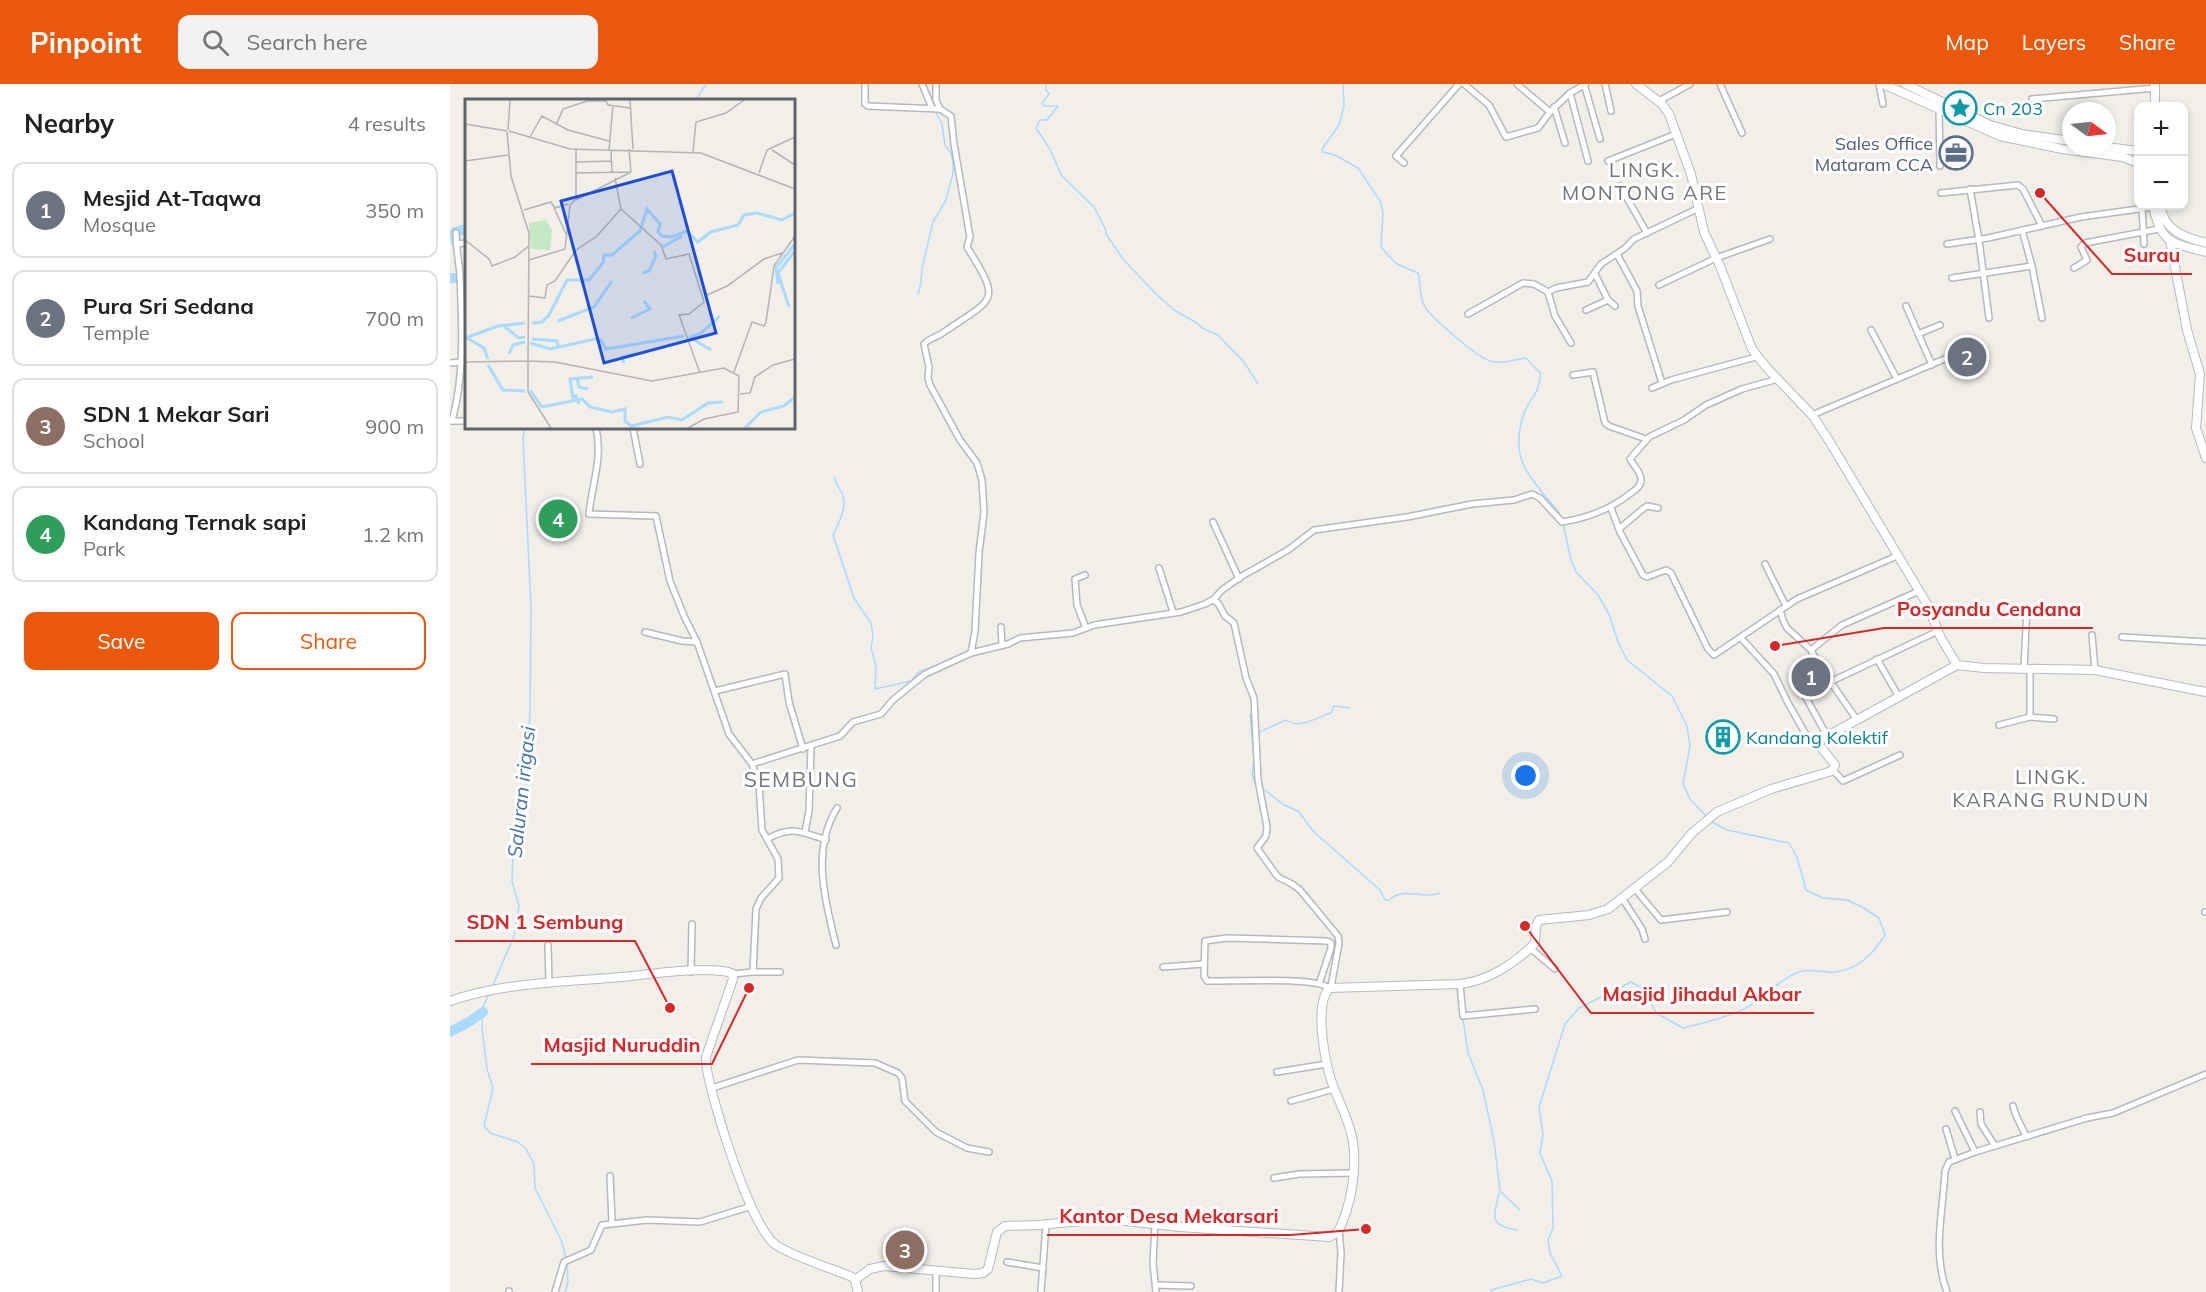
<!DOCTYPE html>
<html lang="en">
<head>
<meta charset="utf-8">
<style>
	:root { --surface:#fff; --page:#f2f2f2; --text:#202124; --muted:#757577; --line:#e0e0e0; --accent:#ea580c }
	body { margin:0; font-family:Mulish,sans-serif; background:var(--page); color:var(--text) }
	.controls { position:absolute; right:18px; top:18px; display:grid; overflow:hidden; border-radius:12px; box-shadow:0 3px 9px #0003 }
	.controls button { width:54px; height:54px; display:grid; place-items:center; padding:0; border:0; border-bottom:2px solid var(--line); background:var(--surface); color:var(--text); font:30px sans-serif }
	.compass { position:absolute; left:1612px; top:18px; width:54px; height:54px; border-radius:50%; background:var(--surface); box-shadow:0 3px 9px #0003; rotate:105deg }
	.you { position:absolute; left:1076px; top:692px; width:21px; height:21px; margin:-15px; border:4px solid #fff; border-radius:50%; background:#1a73e8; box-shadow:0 0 0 9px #1a73e833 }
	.badge { display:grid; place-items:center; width:39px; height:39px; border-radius:50%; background:var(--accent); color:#fff; font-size:20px; font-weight:700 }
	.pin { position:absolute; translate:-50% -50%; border:3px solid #fff; box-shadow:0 2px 6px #0006 }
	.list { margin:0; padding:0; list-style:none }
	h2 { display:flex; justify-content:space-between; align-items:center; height:78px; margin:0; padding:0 24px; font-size:26px }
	h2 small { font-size:20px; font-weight:400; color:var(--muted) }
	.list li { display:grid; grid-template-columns:39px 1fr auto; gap:18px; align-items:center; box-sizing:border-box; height:96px; margin:0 12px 12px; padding:0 12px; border:2px solid var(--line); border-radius:12px }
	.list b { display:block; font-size:22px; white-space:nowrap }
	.list p { margin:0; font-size:20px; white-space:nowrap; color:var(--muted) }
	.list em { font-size:20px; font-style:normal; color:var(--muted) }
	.actions { display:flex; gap:12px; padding:18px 24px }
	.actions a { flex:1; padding:14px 0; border:2px solid var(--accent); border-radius:12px; text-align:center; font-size:21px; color:var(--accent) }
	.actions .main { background:var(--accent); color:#fff }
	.icon { flex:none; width:33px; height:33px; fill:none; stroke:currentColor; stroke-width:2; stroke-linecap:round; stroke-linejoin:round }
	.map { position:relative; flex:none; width:1756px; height:1208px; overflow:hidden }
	header { display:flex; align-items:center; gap:36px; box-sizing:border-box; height:84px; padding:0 30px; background:var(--accent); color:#fff }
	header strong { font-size:28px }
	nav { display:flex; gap:33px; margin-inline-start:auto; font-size:21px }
	.search { width:420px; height:54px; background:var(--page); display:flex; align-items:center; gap:15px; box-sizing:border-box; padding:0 21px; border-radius:12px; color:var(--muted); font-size:22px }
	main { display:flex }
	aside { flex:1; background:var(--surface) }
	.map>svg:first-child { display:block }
</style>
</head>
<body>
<header>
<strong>Pinpoint</strong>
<div class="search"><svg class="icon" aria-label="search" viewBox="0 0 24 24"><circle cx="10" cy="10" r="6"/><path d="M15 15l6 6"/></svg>Search here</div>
<nav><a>Map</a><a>Layers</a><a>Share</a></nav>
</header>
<main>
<aside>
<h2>Nearby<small>4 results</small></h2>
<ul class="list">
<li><span class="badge" style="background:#6b7280">1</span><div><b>Mesjid At-Taqwa</b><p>Mosque</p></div><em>350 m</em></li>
<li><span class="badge" style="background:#6b7280">2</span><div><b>Pura Sri Sedana</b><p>Temple</p></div><em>700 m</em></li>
<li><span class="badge" style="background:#8d6e63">3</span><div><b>SDN 1 Mekar Sari</b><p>School</p></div><em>900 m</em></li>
<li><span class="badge" style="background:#2e9e5b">4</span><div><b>Kandang Ternak sapi</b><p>Park</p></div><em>1.2 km</em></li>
</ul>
<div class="actions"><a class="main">Save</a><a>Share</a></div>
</aside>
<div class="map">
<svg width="1756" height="1208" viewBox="0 0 1756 1208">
	<rect width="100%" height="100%" fill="#f1efe8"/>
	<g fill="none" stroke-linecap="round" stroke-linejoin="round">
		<g stroke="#aadaff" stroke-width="1.5">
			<polyline points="596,0 596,6 599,10 592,19 595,22 608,22 597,36 590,36 586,44 601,67 611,91 644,123 656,146 656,150 673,175 706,210 724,226 747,239 752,244 768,251 794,278 808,300"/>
			<path d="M893,0L894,22L889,41L872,65L873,68L885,71L908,84L930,117L933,128L931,162L936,169L947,180L968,189C971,199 969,212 974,221C980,233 1027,273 1040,277C1053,281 1065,275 1076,274L1090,289C1091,310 1079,313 1073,332C1062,369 1072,383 1095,412C1101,419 1108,426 1112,434"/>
			<polyline points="246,16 256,0"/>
			<polyline points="468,210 471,199 472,184 483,138 496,116 503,89 503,78 501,69 495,61 492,40 485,27"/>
			<path d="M384,393C386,401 391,405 393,412C397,425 388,440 383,451L404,514L421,539L423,552L421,564L426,583L425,605L461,597L469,588L489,581"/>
			<polyline points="1113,439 1121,476 1126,488 1148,511 1159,530 1168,558 1177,576 1222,612 1237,642 1240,662 1233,700 1240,715 1257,733"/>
			<polyline points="800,630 804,676 802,691 805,699 808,701"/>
			<path d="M807,649L836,636C850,646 867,633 881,629L884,622L900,624"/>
			<path d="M812,704L834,721L848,727L864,748L930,806L935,816H939C954,802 973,816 990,809"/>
			<polyline points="42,903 64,852 69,822 62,797 64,742 75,698 80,629 81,523 73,354 75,344"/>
			<polyline points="39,910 33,923 32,944 37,985 43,1004 34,1042 40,1049 68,1058 76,1065 84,1080 85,1104 112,1158 116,1175"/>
			<polyline points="1013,935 1018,969 1033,1006 1044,1057 1050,1107 1070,1126"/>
			<path d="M1049,1109C1044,1133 1038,1141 1067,1146"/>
			<polyline points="115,1208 118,1199 117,1180"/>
			<path d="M1042,1208L1041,1206L1081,1195L1093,1199L1112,1192L1100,1169L1098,1156L1103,1144L1102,1097L1090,1069L1093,1050L1089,1023L1115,940L1129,924L1181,898L1194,905L1206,929L1233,944C1250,940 1284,932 1299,922C1312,914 1338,889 1353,887C1363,885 1375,889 1385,888C1409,885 1423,870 1435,851L1429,834L1412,823L1397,816L1373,814L1356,806L1347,773L1339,759L1277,746L1260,737"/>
		</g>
		<g stroke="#aadaff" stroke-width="10">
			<polyline points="6,158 5,148 16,145"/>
			<polyline points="0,194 8,194"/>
			<polyline points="0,948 19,938 33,928"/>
		</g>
		<defs>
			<g id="street">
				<path d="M415,0V20L418,22L490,25L501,32L504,60L520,153L517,163C552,219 545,213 494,248C488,253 479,254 474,260L479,283L478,294L480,301L510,356L527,379L532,396L534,428L529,469L525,547L521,569"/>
				<polyline points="472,0 482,24"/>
				<polyline points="486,0 486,16 490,25"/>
				<polyline points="1014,0 1039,21 1056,53 1088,44 1100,28 1120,9 1136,0"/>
				<polyline points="1067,0 1100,28"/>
				<polyline points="1134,0 1150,55"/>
				<polyline points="1155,0 1161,27"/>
				<polyline points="1270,0 1292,49"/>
				<polyline points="1429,0 1433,20"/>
				<polyline points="1120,9 1138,77"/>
				<polyline points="1582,15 1705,4"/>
				<polyline points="1209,17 1240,0"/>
				<polyline points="1104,23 1115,59"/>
				<polyline points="1489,24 1490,82"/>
				<polyline points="1158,77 1226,50"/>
				<polyline points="954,79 946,72 1009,0"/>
				<polyline points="1170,102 1197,149"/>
				<polyline points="1520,105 1529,156 1539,234"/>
				<polyline points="1491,109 1568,101 1573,105 1592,142"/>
				<polyline points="1692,123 1694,160"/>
				<polyline points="1572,146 1582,182 1592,234"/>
				<polyline points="6,160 16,159"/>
				<polyline points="1497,160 1538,154 1631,133 1703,123"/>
				<polyline points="1167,170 1187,207 1188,222 1212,299"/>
				<polyline points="1624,184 1637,176 1631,163 1635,159 1709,145"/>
				<polyline points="1502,194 1582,182"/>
				<polyline points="1209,201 1266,174 1320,155"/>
				<polyline points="1098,208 1105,232 1121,259"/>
				<polyline points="1158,216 1165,222"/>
				<polyline points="1456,222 1482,281"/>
				<polyline points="1136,226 1158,216 1145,190"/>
				<polyline points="1018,230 1073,199 1084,200 1098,208 1106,204 1138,198 1151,180 1174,165 1184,155 1249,124"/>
				<polyline points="1421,246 1447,295"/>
				<polyline points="1468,250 1490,241"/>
				<polyline points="0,279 12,278"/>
				<polyline points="1123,291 1143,288 1155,339 1159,342 1196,355"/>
				<polyline points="1202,304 1221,296 1306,273"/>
				<polyline points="1362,331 1504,271"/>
				<polyline points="0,337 16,337"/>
				<path d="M2,337C15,290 12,240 10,192C9,178 6,164 6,149"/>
				<path d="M146,344C153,374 142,400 139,430L206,432L220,497L234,532L247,558L279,650L302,680L309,700L312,746L328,775L329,794L311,814L306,825L303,888L283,890"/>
				<polyline points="183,344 190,380"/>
				<polyline points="1161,424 1170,448 1193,491 1197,493 1216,486 1221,489 1258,565 1264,571 1347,515 1447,472"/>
				<polyline points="763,438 789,495"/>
				<polyline points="1169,445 1194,424 1197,422 1208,424"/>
				<polyline points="1315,480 1336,522"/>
				<polyline points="709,484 723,528"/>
				<polyline points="635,491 625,495 627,521 636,544"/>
				<polyline points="763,516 768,519 775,532 784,539 796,594 804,614 808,696 817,743 816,752 807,764 828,793 842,800 850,806 888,852 889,859 881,903"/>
				<polyline points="1330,526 1333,536 1337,544 1361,566 1369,581 1407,636"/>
				<polyline points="551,543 552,561"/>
				<polyline points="195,548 232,557 247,558"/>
				<polyline points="1642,551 1645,586"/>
				<polyline points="1672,553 1756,558"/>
				<polyline points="1291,554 1324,590 1337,617 1359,656 1363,659 1369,659"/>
				<polyline points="1361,566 1392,541 1469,507"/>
				<polyline points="1427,575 1449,613"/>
				<polyline points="1574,584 1577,524"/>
				<polyline points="1580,585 1580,633 1604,635"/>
				<polyline points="1347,597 1377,652"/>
				<polyline points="1380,598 1488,547"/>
				<polyline points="265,607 335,590 339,618 353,665"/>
				<polyline points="1549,641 1580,633"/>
				<path d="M302,680L390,652L403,638L431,630L443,616L475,590L521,569L558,560L570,554L623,549L644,541L731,528L755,520L764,515L772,506L792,492L838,466L864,446L957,433L1022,420L1064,416L1082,410L1090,414L1112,438C1138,434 1160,426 1181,409C1185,406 1192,402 1191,395C1191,388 1183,381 1180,375L1199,353L1234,336L1256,321L1292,305L1328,295"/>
				<polyline points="1383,686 1393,697 1450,671"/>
				<polyline points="355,748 359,727 361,662"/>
				<path d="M317,755C341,742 351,747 376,756"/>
				<polyline points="1185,805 1211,836 1277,828"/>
				<polyline points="1172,814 1192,845 1195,855"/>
				<polyline points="1755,828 1756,828"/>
				<polyline points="98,861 99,898"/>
				<path d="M386,861C375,817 361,766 387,724"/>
				<polyline points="1080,864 1105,885"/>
				<polyline points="713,883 754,880"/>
				<polyline points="241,888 242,840"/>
				<polyline points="303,888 330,888"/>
				<path d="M869,900L881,864V859L877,857L777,854L755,857L754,892L757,897C779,898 864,892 879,904"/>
				<polyline points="1010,900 1013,932 1085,925"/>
				<polyline points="827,988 877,980"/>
				<polyline points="262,1004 348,976 425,979 448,989 452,994 455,1017 486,1048 517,1064 539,1068"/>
				<polyline points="841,1017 884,1005"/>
				<path d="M1563,1022C1566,1034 1572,1042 1576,1053"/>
				<polyline points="1505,1027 1525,1068"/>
				<polyline points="1530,1028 1531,1040 1545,1062"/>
				<polyline points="1496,1045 1505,1075"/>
				<polyline points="160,1092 162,1138"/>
				<polyline points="824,1094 849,1090 903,1089"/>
				<polyline points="705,1141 703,1179 706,1208"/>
				<polyline points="557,1178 593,1184"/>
				<polyline points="706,1201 741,1202"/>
				<polyline points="59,1207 59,1208"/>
				<polyline points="105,1208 114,1178 141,1166 152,1141 197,1136 250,1138 302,1122"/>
				<polyline points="486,1208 486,1186"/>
				<polyline points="591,1208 596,1140"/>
				<polyline points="889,1208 891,1169 889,1146"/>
				<path d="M1497,1208C1482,1168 1493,1128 1495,1087L1499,1078L1525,1068L1637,1034L1663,1029L1756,990"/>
			</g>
			<g id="secondary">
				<polyline points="1186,0 1212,20 1219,30 1241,90 1254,148 1270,182 1302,265 1316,283 1362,331 1378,355 1477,520 1491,554 1507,581 1534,584 1645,586 1756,608"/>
				<polyline points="1433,0 1550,52 1612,65 1673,73 1688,79"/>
				<polyline points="1455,0 1540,41 1572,50 1621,57"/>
				<polyline points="1705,0 1705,22"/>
				<polyline points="1657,63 1687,67"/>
				<path d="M1703,122C1711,159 1721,159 1756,168"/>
				<path d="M1710,122C1715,147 1733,153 1756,159"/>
				<polyline points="1720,157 1737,246 1750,290 1746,344 1756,374"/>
				<path d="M0,917C58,897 122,898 182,892C207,889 259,882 282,889L283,895L256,973V979C260,1012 300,1143 326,1161C344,1173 381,1184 402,1193L405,1196L420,1185L434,1182L524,1190L533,1189L538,1185L547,1148L555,1142L588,1141L643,1136H667L730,1143L879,1153L888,1148C901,1122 907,1087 903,1058C900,1039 892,1024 885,1007C876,985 863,924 879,904L1010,900C1038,897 1066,879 1085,859L1086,842L1089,836L1139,831L1158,825L1218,778L1242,749L1267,728L1321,705L1382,687L1385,681L1370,662L1369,659L1372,655L1507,581"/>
				<polyline points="405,1196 408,1208"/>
			</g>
		</defs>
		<use href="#street" stroke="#b5b8bc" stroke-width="8"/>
		<use href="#secondary" stroke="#b6babf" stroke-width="10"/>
		<use href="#street" stroke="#fff" stroke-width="5"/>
		<use href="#secondary" stroke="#fff" stroke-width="8"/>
	</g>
	<defs>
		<symbol id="sight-ring" viewBox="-11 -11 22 22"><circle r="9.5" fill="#fff" stroke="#0f9aa8" stroke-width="1.5"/><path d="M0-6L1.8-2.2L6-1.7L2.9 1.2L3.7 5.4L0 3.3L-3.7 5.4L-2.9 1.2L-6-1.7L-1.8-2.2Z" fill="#0f9aa8"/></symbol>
		<symbol id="office-ring" viewBox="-11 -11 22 22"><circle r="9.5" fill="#fff" stroke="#5c6f8a" stroke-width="1.5"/><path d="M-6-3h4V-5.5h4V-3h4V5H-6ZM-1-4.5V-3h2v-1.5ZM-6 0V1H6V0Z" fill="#5c6f8a"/></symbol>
		<symbol id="building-ring" viewBox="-11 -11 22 22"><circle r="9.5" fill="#fff" stroke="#0f9aa8" stroke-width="1.5"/><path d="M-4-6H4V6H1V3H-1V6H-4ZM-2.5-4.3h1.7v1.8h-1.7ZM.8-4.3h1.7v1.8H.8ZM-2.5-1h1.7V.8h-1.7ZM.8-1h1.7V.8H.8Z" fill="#0f9aa8"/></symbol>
	</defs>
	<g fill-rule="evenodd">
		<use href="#sight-ring" x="1491" y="5" width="38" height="38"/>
		<use href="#office-ring" x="1487" y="50" width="38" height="38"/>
		<use href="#building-ring" x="1254" y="634" width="38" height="38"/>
	</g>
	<g text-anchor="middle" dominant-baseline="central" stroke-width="6" stroke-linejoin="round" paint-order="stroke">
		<g font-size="18" fill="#0d838f" stroke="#fff" text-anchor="start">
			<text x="1533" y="24">Cn 203</text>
			<text x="1296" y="653">Kandang Kolektif</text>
		</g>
		<g font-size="18" fill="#4e5e75" stroke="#fff" text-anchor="end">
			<text x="1483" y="59">Sales Office<tspan x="1483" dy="21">Mataram CCA</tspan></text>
		</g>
		<g font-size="20" letter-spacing="1.5" fill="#70757a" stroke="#fff">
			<text x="1195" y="85">LINGK.<tspan x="1195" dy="23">MONTONG ARE</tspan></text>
			<text x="1601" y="692">LINGK.<tspan x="1601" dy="23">KARANG RUNDUN</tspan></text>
		</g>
		<g font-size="20" font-style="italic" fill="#4174aa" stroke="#fff">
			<text transform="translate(71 708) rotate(-84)">Saluran irigasi</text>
		</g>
		<g font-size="21" letter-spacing="1.5" fill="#70757a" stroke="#fff">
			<text x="351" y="695">SEMBUNG</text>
		</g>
	</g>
	<g transform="translate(15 15)">
		<rect width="330" height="330" fill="#f1efe8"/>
		<path d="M81,121L87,131L85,151L66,150L64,124Z" fill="#c5e8c5"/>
		<path fill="none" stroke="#aadaff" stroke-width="3" d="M198,148L217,137M178,174L184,172L191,157L189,152M313,185L311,169L330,145M324,208L313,174L330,152M166,219L185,210L179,202M93,222L129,208L147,182M67,224L77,223L84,216L102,181H124L138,164L139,156H147L175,132L182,110L195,125L193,133L197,137L207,138L222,132L233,143L246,133L273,126L279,116L292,114L317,121L330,114M40,228L54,239L60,238M224,238L235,235L255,217M224,238L246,251M0,239L33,227L60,224M2,239L19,249L23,260M67,240L92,242L93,247M65,244L85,250L130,240L136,241L141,250L219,237M44,255L48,246L60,243M159,264L157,258L170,255M23,266L38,291L60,292M112,279L114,288L123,290M65,291L77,308L117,300L125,308L147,313L160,310V322L166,327L203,318L217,321L243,304L258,303M114,305L111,297L108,298L105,280L128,278M280,329L296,313L319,307L330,298"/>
		<path fill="none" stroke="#b3b3b1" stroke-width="1.5" d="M165,1L168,50M0,25L42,32M91,26L98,10L122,2H141L143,6L165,9M43,31L45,1M44,32L105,50L236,54L330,90M65,38L77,17L103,31L144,42M164,50L166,73M144,51L148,6M307,51L330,66M146,52L147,74M228,53L231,23L261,14L279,1M0,62L43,56M111,63L147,62M110,74L166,73M294,74L302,51L330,38M111,101L166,73M105,106L111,100V49M89,109L102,137M156,110L196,146L201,160L224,155L239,203L224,215L214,216L235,274M59,111L86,103L90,109L103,105M0,141L24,160L27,167L50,158L65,146M64,161L100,150L105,106M64,197L80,199L82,186L90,182L111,151L132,137L156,110L150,79M240,197L262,187L299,160L317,154M63,262L90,263L187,282L259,269L274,277L273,313L239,320L223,329M63,262V293L86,329M0,263L63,262L64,134L46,77L42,33M269,273L287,223L299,227L301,223L309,167L330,137M275,295L285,294L290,278L308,266L330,260"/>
		<path fill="#1d4ed8" fill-opacity="0.15" stroke="#1d4ed8" stroke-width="3" d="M207,72L251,234L139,264L96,102Z"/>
		<rect width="330" height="330" fill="none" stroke="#5f6368" stroke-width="3"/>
	</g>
	<path fill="none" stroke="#d62828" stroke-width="2" d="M1590 109L1662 190H1742M1325 562L1434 544H1643M220 924L185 857H5M1075 842L1141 929H1364M299 904L262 980H81M916 1145L840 1151H597"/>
	<g fill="#d62828" stroke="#fff" stroke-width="2">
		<circle cx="1590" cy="109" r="6"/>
		<circle cx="1325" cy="562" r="6"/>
		<circle cx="220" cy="924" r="6"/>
		<circle cx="1075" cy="842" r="6"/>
		<circle cx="299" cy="904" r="6"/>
		<circle cx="916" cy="1145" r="6"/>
	</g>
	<g font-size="20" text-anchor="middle" font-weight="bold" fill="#d62828" stroke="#fff" stroke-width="6" stroke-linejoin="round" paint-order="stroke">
		<text x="1702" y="178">Surau</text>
		<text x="1539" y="532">Posyandu Cendana</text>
		<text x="95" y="845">SDN 1 Sembung</text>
		<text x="1252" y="917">Masjid Jihadul Akbar</text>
		<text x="172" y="968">Masjid Nuruddin</text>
		<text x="719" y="1139">Kantor Desa Mekarsari</text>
	</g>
</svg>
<div class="controls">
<button>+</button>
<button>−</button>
</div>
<svg class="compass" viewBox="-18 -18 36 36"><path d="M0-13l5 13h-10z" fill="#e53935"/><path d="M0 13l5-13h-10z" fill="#757577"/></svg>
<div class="you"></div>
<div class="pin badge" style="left:1361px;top:593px;background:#6b7280">1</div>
<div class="pin badge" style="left:1517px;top:273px;background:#6b7280">2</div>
<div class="pin badge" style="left:455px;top:1166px;background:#8d6e63">3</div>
<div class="pin badge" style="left:108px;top:435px;background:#2e9e5b">4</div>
</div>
</main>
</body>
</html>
